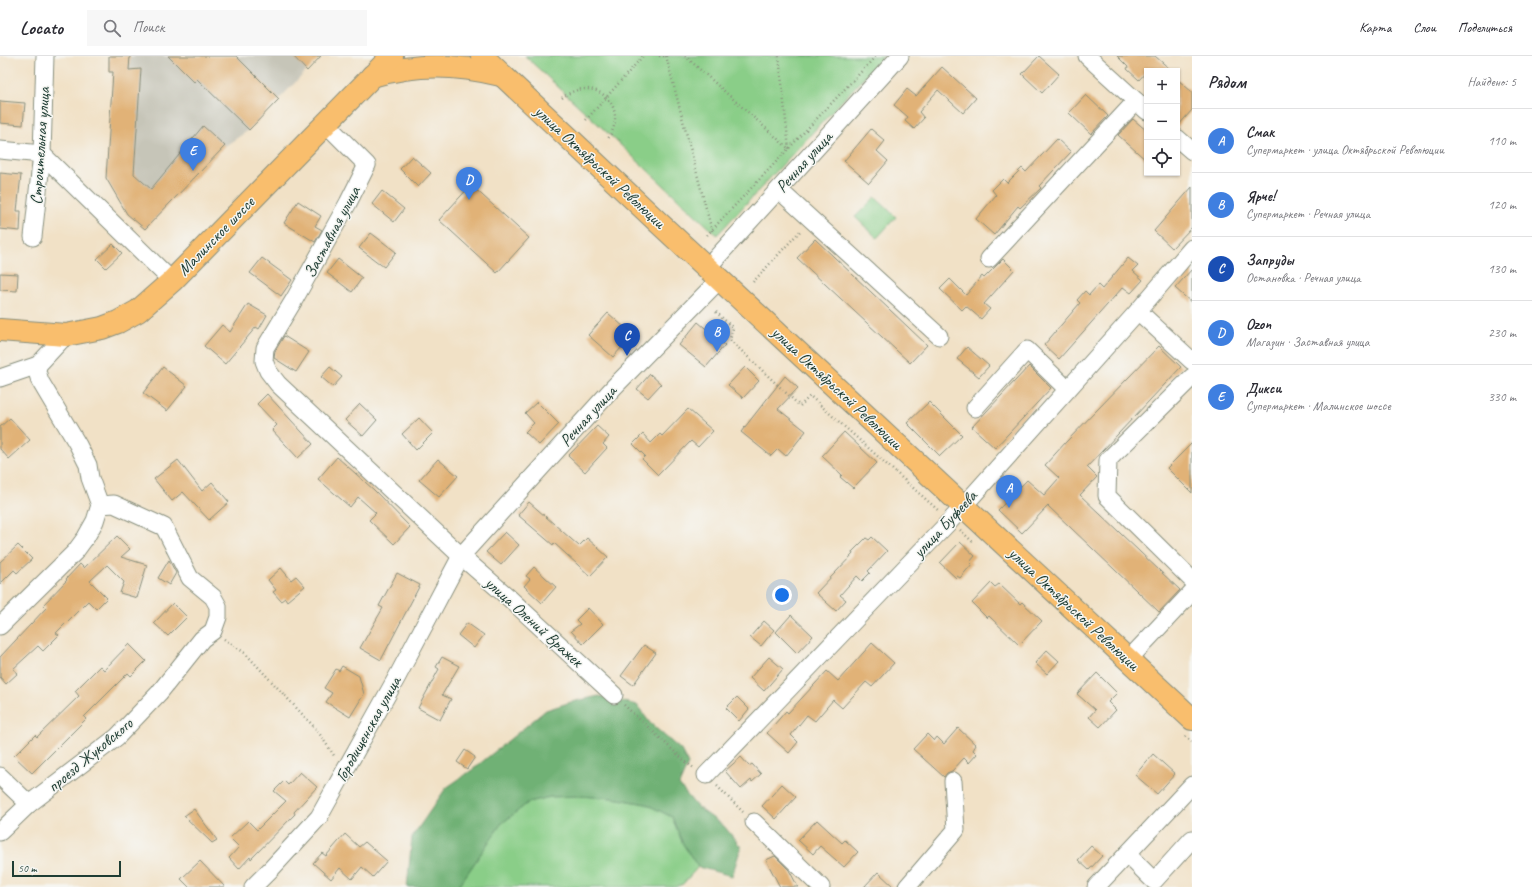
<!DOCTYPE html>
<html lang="ru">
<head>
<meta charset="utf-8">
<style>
	:root { --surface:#fff; --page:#f7f7f7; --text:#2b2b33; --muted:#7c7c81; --line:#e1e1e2; --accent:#0b8043 }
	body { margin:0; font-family:Caveat,sans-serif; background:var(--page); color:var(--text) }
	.controls { position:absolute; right:12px; top:12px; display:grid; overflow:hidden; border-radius:0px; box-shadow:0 1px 3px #0004 }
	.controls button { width:36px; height:36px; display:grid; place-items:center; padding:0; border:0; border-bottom:1px solid var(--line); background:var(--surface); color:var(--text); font:20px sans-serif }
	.scale { position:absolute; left:12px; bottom:10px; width:109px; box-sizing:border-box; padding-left:4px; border:2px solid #1f3d34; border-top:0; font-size:11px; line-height:14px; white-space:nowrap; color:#1f3d34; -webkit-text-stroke:3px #f6f6f2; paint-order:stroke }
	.you { position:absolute; left:782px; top:539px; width:14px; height:14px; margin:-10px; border:3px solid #fff; border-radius:50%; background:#1a73e8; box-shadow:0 0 0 6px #1a73e833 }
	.badge { display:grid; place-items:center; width:26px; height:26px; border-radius:50%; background:var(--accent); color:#fff; font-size:13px; font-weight:700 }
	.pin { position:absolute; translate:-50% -33px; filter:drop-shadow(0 1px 2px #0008) }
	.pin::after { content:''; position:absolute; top:21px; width:14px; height:12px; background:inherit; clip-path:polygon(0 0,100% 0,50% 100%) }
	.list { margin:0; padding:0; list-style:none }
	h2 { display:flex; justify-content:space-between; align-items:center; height:52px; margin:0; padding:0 16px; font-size:17px }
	h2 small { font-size:13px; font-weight:400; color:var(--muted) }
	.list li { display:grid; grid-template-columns:26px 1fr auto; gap:12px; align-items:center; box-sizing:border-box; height:64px; padding:0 16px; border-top:1px solid var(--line) }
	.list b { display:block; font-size:15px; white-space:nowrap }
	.list p { margin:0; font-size:13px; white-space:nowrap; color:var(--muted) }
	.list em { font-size:13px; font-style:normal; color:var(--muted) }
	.icon { flex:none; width:22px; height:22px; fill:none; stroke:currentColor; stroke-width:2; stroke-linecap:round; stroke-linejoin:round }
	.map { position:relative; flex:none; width:1192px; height:831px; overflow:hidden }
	header { display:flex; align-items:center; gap:24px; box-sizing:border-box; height:56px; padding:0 20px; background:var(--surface); border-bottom:1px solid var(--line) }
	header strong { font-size:19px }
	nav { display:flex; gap:22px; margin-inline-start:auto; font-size:14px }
	.search { width:280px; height:36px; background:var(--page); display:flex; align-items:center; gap:10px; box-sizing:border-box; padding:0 14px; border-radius:0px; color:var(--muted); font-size:15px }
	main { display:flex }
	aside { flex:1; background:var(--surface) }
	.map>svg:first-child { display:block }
</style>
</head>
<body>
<header>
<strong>Locato</strong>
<div class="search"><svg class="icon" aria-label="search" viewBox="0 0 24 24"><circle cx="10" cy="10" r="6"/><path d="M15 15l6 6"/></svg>Поиск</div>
<nav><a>Карта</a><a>Слои</a><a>Поделиться</a></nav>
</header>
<main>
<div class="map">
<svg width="1192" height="831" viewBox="0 0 1192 831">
	<rect width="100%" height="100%" fill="#f6f6f2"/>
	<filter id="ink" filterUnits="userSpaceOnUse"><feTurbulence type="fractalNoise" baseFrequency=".025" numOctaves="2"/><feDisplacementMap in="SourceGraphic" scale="8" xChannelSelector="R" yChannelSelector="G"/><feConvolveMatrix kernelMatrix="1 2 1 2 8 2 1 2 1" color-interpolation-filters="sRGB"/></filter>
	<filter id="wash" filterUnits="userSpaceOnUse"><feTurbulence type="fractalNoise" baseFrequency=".012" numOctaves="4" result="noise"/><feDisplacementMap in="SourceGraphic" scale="16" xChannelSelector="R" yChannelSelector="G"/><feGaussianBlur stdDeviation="0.9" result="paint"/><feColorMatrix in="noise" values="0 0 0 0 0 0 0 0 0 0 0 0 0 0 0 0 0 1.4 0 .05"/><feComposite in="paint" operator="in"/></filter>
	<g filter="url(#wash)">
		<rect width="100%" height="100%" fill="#f1e1c6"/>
		<polygon fill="#c6c5b8" points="109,0 321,0 249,74 225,90 145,173 127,158 106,122 113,17 109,16"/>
		<g fill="#8ace88" stroke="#54865e">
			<polygon points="525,0 884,0 717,179"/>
			<polygon points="875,141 896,161 877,182 855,161"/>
			<polygon points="578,740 613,742 646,748 672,761 683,788 698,811 683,828 676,831 458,831 501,768 529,746 550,741"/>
		</g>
		<polygon fill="#6fb174" stroke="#477754" points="599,640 637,649 650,667 681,694 688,708 679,729 697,751 724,770 741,791 732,820 698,811 683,788 672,761 646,748 613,742 578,740 550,741 529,746 501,768 458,831 407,831 412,781 446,732 472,714 546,654 571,646"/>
		<g id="blocks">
			<g fill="#e1b277">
				<polygon points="109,0 130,0 129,14 141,13 134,118 151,133 203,70 225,90 145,173 127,158 106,122 113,16 109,16"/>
				<polygon points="168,0 236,0 279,43 249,74 197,23 194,26"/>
				<polygon points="293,0 321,0 307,15"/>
				<polygon points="1039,0 1059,18 1042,37 1022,18"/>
				<polygon points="1117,0 1155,0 1172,15 1147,15 1139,24 1127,13 1128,11"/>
				<polygon points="942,11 976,42 963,57 938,34 919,56 924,62 914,73 905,65 908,61 894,49 907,33 916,40"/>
				<polygon points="1177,23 1192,36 1192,54 1177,71"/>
				<polygon points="1086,39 1108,60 1091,78 1069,57"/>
				<polygon points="0,45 25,47 23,69 0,67"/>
				<polygon points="1133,63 1147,75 1147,105 1118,79"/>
				<polygon points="871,73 885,85 877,95 888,105 869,127 844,105"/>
				<polygon points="1057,83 1071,96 1039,130 1041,132 1020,152 1018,150 994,179 976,163 996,139 992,134 1003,123 1007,127 1022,112 1026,116"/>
				<polygon points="412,100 431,117 418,131 400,113"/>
				<polygon points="0,117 21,119 17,155 21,155 20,175 0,173"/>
				<polygon points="471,129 529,182 497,217 439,164"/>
				<polygon points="1192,131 1192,171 1172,192 1154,175"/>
				<polygon points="382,135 404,153 394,166 372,148"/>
				<polygon points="298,145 321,160 315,170 322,174 315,186 284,167"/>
				<polygon points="371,177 396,196 384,211 359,192"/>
				<polygon points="815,183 927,289 910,307 797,202"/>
				<polygon points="113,188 122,197 106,212 97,203"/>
				<polygon points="262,202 292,224 281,240 250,217"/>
				<polygon points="1128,202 1138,210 1133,215 1143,224 1131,237 1123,231 1059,303 1044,289 1080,247 1077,244 1085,235 1089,239 1098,229 1102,233"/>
				<polygon points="338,203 362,222 352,236 327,217"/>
				<polygon points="1003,203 1014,214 984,248 990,253 981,263 966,250 962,254 940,233 950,223 966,239 982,220 984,222"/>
				<polygon points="1192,213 1192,247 1175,232"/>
				<polygon points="0,217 18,218 17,235 0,234"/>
				<polygon points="248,248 267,259 259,273 256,271 225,308 204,290 222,269 230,276"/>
				<polygon points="608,257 633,279 613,301 588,279"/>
				<polygon points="698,266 725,289 706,311 679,289"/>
				<polygon points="284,280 309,296 296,316 274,302 275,295"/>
				<polygon points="1159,290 1181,311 1087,411 1097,421 1080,439 1180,534 1159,556 1048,450 1022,477 998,454 1027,424 1044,439 1059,422 1045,409 1066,386"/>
				<polygon points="967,291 989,310 979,321 957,303"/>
				<polygon points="1029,310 1051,332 995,392 972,371"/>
				<polygon points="163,311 187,330 167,355 143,337"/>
				<polygon points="330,311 342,321 333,331 321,321"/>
				<polygon points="745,311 759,325 743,342 728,329"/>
				<polygon points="650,318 661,328 648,342 637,333"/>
				<polygon points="785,320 798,332 778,353 806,375 786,400 778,393 771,400 741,376"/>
				<polygon points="267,338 313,388 298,402 272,374 277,369 257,348"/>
				<polygon points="537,346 559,368 539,389 525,376 534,367 525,357"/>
				<polygon points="929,346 962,379 940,400 907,367"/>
				<polygon points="360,348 377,364 363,380 345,364"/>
				<polygon points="688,353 713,375 698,391 691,385 658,419 642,403 645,400 633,388 643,378 651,387 660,378 662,380"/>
				<polygon points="10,362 30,384 9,403 0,393 0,371"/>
				<polygon points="419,362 433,377 416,394 402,378"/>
				<polygon points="597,370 609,381 603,388 607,392 585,416 568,400"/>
				<polygon points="844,376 877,407 853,432 840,421 842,419 822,400"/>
				<polygon points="1192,387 1192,437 1167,412"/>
				<polygon points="337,401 374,434 410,471 394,488 369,464 376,457 358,441 350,451 318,423"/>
				<polygon points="438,403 458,420 439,441 419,424"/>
				<polygon points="178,404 202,435 212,426 229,446 209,464 183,436 172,445 154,423"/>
				<polygon points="529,446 579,490 587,482 608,501 590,520 554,487 553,489 518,459"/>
				<polygon points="505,476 519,489 501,509 486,496"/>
				<polygon points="117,480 130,493 121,501 147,509 137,542 120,537 124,526 107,509 90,525 107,542 96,553 88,545 56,577 59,579 43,595 38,590 13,613 18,617 6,628 0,621 0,601 46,552 43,549 67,524 66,523 80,508 84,512"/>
				<polygon points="872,481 887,495 868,515 870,517 862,525 857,520 840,539 846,544 836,555 816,537 853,498 852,496 866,482 869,484"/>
				<polygon points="960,486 975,500 970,506 972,508 960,522 957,520 956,522 940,507"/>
				<polygon points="18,489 32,503 17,517 14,514 0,528 0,506"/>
				<polygon points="169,504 176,517 169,529 158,522"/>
				<polygon points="534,511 556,531 542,547 524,530 530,523 526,520"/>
				<polygon points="281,512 291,524 296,520 305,530 287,545 285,542 281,545 273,536 276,534 268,524"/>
				<polygon points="397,517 420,529 381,604 360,592 383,552 379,550"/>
				<polygon points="991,527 995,531 999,528 1020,548 1022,546 1042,565 1019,589 989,560 987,562 972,547"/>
				<polygon points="173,547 187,561 168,580 154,567"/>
				<polygon points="588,552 603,568 583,588 571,575 580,568 576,564"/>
				<polygon points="791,559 813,580 797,597 776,576"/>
				<polygon points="764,565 774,574 761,590 750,581"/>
				<polygon points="467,567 484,579 474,592 458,579"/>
				<polygon points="872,587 894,607 872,631 866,626 842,652 833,644 815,665 807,659 791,679 798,686 789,697 767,677 786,655 788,657 827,615 838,625"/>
				<polygon points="129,588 146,605 131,620 128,617 84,661 86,663 32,717 14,700 35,679 37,681 79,640 75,635 100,610 104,614"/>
				<polygon points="644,589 656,597 633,629 621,620"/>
				<polygon points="1047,594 1059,605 1047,618 1035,607"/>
				<polygon points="442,601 459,610 442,639 451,643 440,664 418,652 439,613 436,611"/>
				<polygon points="769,601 783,613 764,635 750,622"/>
				<polygon points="342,610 359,620 364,638 350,661 326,646 332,637 324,632 336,613 339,615"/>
				<polygon points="1097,617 1117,637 1108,646 1116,654 1100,671 1089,661 1095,654 1077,638"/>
				<polygon points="737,641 749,653 739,665 726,652"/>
				<polygon points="958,672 976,689 973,694 977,698 969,707 964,702 952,715 947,717 944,721 913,693 927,678 934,685 937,681 944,688"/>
				<polygon points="465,694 475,701 467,713 457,706"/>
				<polygon points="1153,698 1175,718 1157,738 1135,719"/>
				<polygon points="741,701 749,710 752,708 761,718 752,726 751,724 741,733 725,715"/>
				<polygon points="300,716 317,731 294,756 295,758 251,803 250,801 239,813 229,802 239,791 230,782 248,765 257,774 286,745 274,735 284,725 288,729"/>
				<polygon points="782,728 796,741 776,763 762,750"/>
				<polygon points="194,753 217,784 212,787 184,760"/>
				<polygon points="817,764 842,787 845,784 858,796 844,811 820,790 813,798 798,784"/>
				<polygon points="345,778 359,791 365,786 387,805 373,821 362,811 352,823 340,812 331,823 313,807 322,797 326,800"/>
				<polygon points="1091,790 1102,800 1089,814 1078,804"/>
				<polygon points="775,800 789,814 798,831 780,831 766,804"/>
				<polygon points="200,805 225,831 189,831 181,823"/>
				<polygon points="878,816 894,831 864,831"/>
			</g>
		</g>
	</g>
	<g filter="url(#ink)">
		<use href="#blocks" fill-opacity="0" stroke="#888f7d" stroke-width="1"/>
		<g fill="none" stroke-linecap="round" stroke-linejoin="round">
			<defs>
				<g id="minor">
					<polyline points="1087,0 1147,55"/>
					<polyline points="326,68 367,109 348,147 294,244 265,292 264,305 268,315 278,328 461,500 508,541 614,639"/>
					<polyline points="1177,82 1192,95"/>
					<polyline points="0,94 42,98"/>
					<polyline points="42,98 172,225"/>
					<polyline points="779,134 939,280"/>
					<polyline points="33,181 42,98 45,0"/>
					<polyline points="989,203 1136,45"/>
					<polyline points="707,212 900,0"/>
					<polyline points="1138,255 1192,305"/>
					<polyline points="38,309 37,315 40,325 78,389 88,409 90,422 100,449"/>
					<polyline points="1192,321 1108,404 1107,440 1192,524"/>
					<polyline points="0,322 38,309 66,279"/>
					<polyline points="975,352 1027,294 1067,333"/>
					<polyline points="0,570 75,496 86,481 95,465 100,449"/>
					<polyline points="1128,604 1192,536"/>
					<polyline points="706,719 950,465 1138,255 1192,192"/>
					<polyline points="0,720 29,748"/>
					<polyline points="754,766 821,831"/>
					<polyline points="0,776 29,748 117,681 159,637 202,583 213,575 218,561 218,550 213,541 190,522 164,471 114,448 100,449"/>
					<polyline points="1127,798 1154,825 1192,783"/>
					<polyline points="253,831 272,812 319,761 397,621 461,500 614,331 720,223"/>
					<polyline points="907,831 956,774 953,725"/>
					<polyline points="1096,831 1192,729"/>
				</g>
				<g id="major">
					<polyline points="482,0 660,168 1192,663"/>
					<path d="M372,20C418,7 455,8 501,19"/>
					<polyline points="0,274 66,279 102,272 118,266 138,255 172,225 392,0"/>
				</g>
			</defs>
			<use href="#minor" stroke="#888f7d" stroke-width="19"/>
			<use href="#major" stroke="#888f7d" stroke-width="24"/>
			<g stroke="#888f7d" stroke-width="2.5" stroke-dasharray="1 3" stroke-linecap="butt">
				<polyline points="659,0 667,0"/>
				<polyline points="666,0 712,175"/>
				<polyline points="685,0 789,93 779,0"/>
				<path d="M562,42C594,16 632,51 607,84"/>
				<polyline points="586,64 643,0"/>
				<polyline points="707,179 876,0"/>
				<polyline points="753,226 801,174"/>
				<polyline points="716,256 733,272 730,284 800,350 810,340 939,455"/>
				<polyline points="960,474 973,486"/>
				<polyline points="224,583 245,597 317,674 335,701"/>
				<polyline points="624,649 688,708 694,712"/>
				<polyline points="1185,680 1192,686"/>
				<polyline points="717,730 743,756"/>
			</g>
			<use href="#minor" stroke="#fff" stroke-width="17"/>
			<use href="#major" stroke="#f9be6d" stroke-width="22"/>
		</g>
	</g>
	<g text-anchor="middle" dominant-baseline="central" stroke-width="3" stroke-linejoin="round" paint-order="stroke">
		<g font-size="17" fill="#1f3d34" stroke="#f6f6f2">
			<text transform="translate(40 90) rotate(-86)">Строительная улица</text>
			<text transform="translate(804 106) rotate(-48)">Речная улица</text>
			<text transform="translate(600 111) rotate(43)">улица Октябрьской Революции</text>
			<text transform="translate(332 176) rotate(-62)">Заставная улица</text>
			<text transform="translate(216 180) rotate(-46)">Малинское шоссе</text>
			<text transform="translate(837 332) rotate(43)">улица Октябрьской Революции</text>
			<text transform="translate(588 360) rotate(-48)">Речная улица</text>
			<text transform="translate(945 468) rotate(-47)">улица Буфеева</text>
			<text transform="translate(1074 553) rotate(43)">улица Октябрьской Революции</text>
			<text transform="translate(534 566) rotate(42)">улица Олений Вражек</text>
			<text transform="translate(368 673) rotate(-61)">Городищенская улица</text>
			<text transform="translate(90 699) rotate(-40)">проезд Жуковского</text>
		</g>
	</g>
</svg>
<div class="controls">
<button>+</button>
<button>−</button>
<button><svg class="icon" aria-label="locate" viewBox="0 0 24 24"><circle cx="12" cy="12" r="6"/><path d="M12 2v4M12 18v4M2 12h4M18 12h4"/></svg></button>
</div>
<div class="scale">50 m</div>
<div class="you"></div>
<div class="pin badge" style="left:1009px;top:452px;background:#3f7fe0">A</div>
<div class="pin badge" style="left:717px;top:296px;background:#3f7fe0">B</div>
<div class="pin badge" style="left:627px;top:300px;background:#1a4fb4">C</div>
<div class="pin badge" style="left:469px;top:144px;background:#3f7fe0">D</div>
<div class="pin badge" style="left:193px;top:115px;background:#3f7fe0">E</div>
</div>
<aside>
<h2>Рядом<small>Найдено: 5</small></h2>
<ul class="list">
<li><span class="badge" style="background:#3f7fe0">A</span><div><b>Смак</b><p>Супермаркет · улица Октябрьской Революции</p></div><em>110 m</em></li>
<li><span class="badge" style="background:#3f7fe0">B</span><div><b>Ярче!</b><p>Супермаркет · Речная улица</p></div><em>120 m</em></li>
<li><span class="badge" style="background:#1a4fb4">C</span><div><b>Запруды</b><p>Остановка · Речная улица</p></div><em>130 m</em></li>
<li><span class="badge" style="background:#3f7fe0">D</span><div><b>Ozon</b><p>Магазин · Заставная улица</p></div><em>230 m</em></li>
<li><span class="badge" style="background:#3f7fe0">E</span><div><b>Дикси</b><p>Супермаркет · Малинское шоссе</p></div><em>330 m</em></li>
</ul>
</aside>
</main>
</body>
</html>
